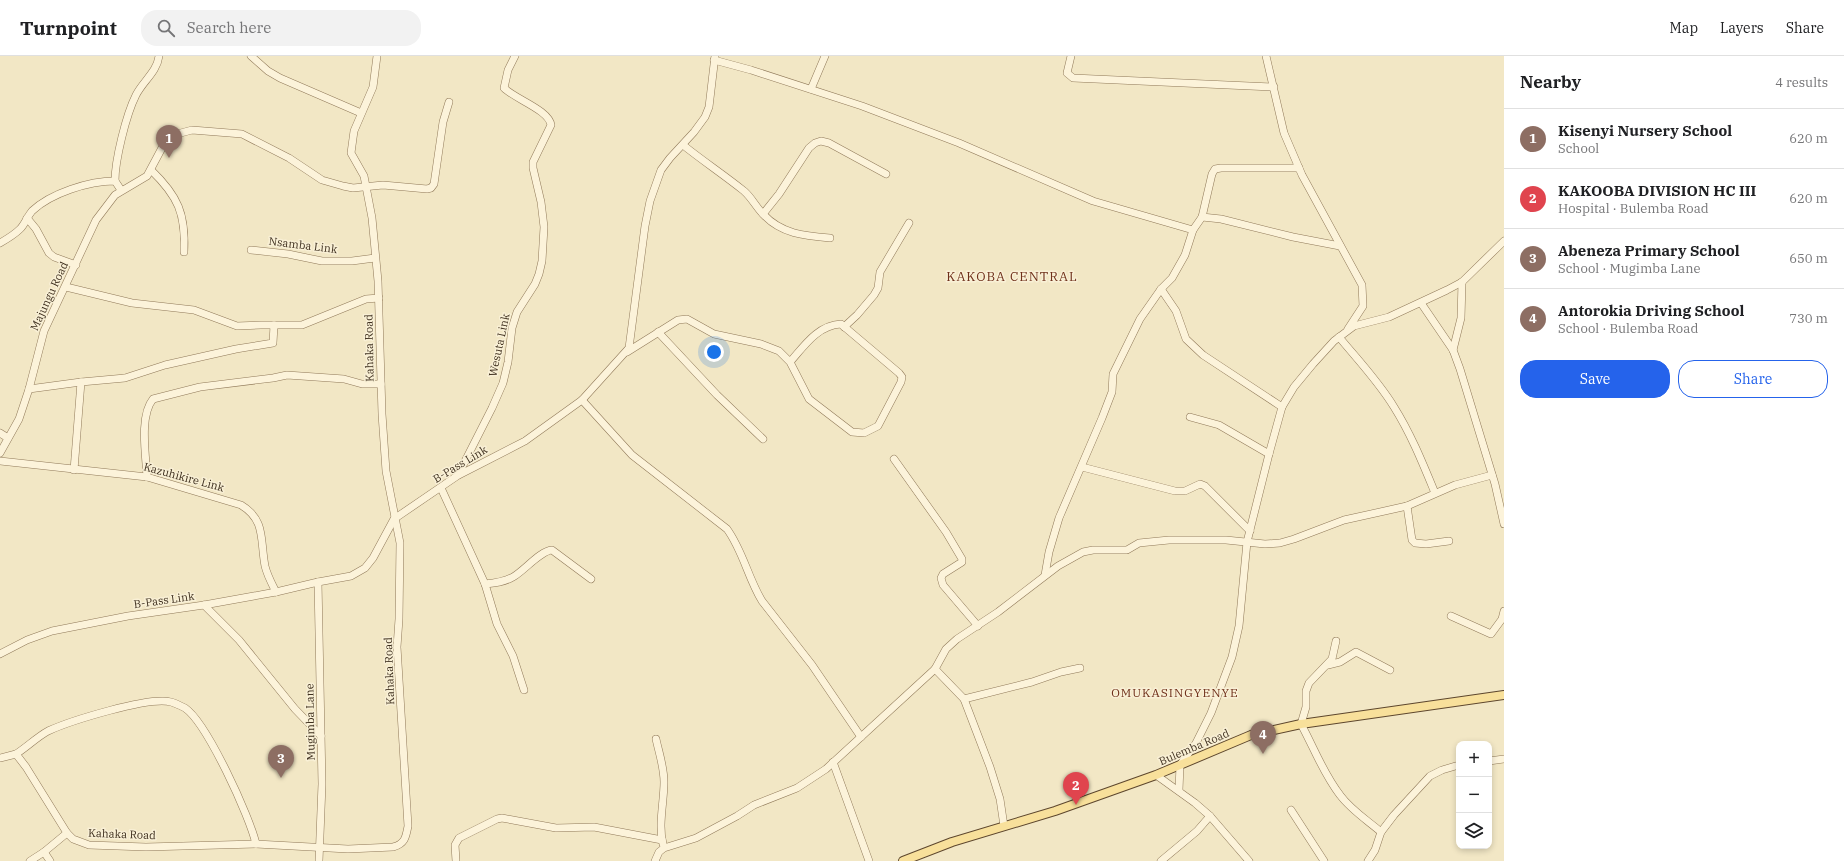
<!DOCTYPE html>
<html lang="en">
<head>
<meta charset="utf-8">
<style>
	:root { --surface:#fff; --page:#f2f2f2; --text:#202124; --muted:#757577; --line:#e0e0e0; --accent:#2563eb }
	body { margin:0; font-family:"IBM Plex Serif",serif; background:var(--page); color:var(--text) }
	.controls { position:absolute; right:12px; bottom:12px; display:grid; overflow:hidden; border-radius:8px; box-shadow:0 2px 6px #0003 }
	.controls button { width:36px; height:36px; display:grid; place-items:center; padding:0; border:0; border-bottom:1px solid var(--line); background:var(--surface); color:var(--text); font:20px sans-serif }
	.you { position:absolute; left:714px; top:296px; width:14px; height:14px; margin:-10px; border:3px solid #fff; border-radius:50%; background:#1a73e8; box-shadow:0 0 0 6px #1a73e833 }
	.badge { display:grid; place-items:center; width:26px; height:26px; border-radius:50%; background:var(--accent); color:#fff; font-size:13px; font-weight:700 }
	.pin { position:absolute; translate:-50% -33px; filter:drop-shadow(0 1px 2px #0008) }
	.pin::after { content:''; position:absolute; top:21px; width:14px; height:12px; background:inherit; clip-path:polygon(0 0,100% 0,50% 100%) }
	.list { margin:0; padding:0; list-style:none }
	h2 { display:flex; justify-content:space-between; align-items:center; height:52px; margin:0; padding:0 16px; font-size:17px }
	h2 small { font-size:13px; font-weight:400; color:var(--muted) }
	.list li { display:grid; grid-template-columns:26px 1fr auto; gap:12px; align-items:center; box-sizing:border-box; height:60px; padding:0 16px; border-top:1px solid var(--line) }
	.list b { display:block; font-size:15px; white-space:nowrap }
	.list p { margin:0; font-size:13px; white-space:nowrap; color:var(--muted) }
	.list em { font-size:13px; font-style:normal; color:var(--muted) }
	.actions { display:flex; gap:8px; padding:12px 16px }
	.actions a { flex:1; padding:9px 0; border:1px solid var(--accent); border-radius:16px; text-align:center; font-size:14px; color:var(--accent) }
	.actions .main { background:var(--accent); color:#fff }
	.icon { flex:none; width:22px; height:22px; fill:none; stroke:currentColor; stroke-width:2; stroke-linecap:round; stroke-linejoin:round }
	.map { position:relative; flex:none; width:1504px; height:805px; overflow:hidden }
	header { display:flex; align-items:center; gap:24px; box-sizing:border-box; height:56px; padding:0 20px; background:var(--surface); border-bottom:1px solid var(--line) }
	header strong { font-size:19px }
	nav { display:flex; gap:22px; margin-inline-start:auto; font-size:14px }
	.search { width:280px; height:36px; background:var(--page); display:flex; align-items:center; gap:10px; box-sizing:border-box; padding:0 14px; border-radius:16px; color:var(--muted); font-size:15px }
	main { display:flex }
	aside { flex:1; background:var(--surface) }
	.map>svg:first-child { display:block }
</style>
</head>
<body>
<header>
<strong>Turnpoint</strong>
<div class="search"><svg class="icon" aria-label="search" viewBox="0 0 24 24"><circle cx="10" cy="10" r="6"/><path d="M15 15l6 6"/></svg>Search here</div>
<nav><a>Map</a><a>Layers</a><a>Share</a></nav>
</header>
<main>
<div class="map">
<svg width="1504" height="805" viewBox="0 0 1504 805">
	<rect width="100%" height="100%" fill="#f2e7c5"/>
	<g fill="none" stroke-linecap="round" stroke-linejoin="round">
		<defs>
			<g id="minor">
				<polyline points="251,0 268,15 280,22 361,57"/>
				<polyline points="1071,0 1067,17 1073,22 1274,31"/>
				<polyline points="1266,0 1284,77 1302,119 1362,229 1363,250 1348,273"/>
				<polyline points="714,4 751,14 862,50 959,87 1093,145 1193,174 1202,161 1221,163 1293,181 1340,190"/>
				<polyline points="811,33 825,0"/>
				<path d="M683,89C703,105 724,119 744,135C752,142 756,151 763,158C781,178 805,180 830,182"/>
				<path d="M151,114C178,140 186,158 184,196"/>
				<path d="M115,125C115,104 126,59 136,39C143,25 157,16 159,0"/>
				<polyline points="763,158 779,138 809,92 815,87 821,85 829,87 886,118"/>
				<polyline points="1202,161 1212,118 1215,113 1221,112 1299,112"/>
				<polyline points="27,162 36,173 49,197 54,201 76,209"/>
				<path d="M0,187C7,183 14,179 20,173C25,168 27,161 32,155C51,137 89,125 115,125L121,134"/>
				<polyline points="251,194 288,198 322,205 352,205 375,202"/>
				<polyline points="66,231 132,247 194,254 237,270 261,269 302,269 366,243 379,242"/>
				<polyline points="1161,233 1176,255 1186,283 1203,299 1282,351"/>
				<polyline points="1421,247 1453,294 1460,313 1495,428 1504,468"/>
				<polyline points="844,271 857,259 874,239 878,232 880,216 909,167"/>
				<polyline points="658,276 717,339 763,383"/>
				<path d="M1339,281C1358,304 1379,326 1394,351C1411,378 1423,408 1435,437"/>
				<polyline points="1453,294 1461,262 1462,226"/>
				<path d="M627,296L678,264L687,263L714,278L761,288L779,295L790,306L809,343L852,376L864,377L878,370L901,326L902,321L899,317L841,268C818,269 804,290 790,306"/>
				<polyline points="29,333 81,326 125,322 165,309 236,293 273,287 274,269"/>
				<path d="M582,344L632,399L727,473C743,495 748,522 762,545L812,609L861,681"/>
				<polyline points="1190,361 1219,369 1269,398"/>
				<polyline points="0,377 8,382"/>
				<polyline points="0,397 19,363 29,333 44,275 96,164 115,139 147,120 163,90 169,83 177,78 192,74 242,78 289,102 322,124 343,130 353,132 383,129 427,133 431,132 434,128 443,66 449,46"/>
				<polyline points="894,403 946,476 962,503 962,506 943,518 941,522 943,529 978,570"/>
				<path d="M0,405L147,421L241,449C266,464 260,484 265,510C267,519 272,528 276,536"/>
				<polyline points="1082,411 1175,435 1185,435 1200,428 1205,430 1250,475"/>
				<polyline points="74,414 81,326"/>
				<path d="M458,419L492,352L503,327L508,306L512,272L517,256L535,228L539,218L542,205L544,171L541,146L533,112V106L551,69C549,54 515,43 504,32L508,14L515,0"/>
				<path d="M147,421C146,400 139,360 153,343L200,331L273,322L287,319L344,323L362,328H381"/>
				<polyline points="441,432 485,528 497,568 513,600 524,634"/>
				<polyline points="1407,450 1412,484 1415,487 1426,488 1449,485"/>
				<polyline points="1045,519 1049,496 1059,462 1102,362 1112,336 1113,318 1140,263 1161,233 1172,222 1185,199 1193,174"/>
				<polyline points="318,526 322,728 319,805"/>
				<path d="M485,528C495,527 504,526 513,521C524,515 540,495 552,494L591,523"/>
				<polyline points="204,549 239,584 295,653 321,680"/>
				<polyline points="1451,560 1491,578 1502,563 1504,555"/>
				<path d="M1336,585L1332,603L1309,627L1306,635V651L1301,668C1314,692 1323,717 1340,739C1351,754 1367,764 1381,776"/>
				<polyline points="0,598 27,584 52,575 128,560 204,549 276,536 318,526 351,520 365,512 373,502 394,463 457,420 525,385 582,344 629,292 645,170 650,145 661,114 670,102 694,76 705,61 709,51 715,0"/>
				<polyline points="1328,609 1340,606 1356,596 1390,614"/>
				<polyline points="935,613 964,643 990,711 1000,743 1004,770"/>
				<polyline points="964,643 1032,626 1061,616 1080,612"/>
				<path d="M656,683C659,697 664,711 664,726C664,746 658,769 663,788"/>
				<path d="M16,698C27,691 37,681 48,675C70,665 149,640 171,646C175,647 181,650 185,652C207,667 250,761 256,788"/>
				<path d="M0,702L16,698L26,711L67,777L73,783L89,789L146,791L256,788L348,793L393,791C405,788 406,781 408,770L397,591L399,563L400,487L386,415L382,358L378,225L372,162L364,120L351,97L354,75L373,31L377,0"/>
				<polyline points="1489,705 1504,703"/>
				<polyline points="833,706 869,805"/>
				<polyline points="1156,719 1195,747 1210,760 1249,805"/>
				<polyline points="1179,734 1180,709 1196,687 1211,657 1232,601 1239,570 1247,486 1269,398 1282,351 1294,331 1313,308 1334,285 1354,270 1389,261 1447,234 1462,226 1504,185"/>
				<polyline points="1291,754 1324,805"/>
				<polyline points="44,796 50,805"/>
				<polyline points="30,805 44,796 67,777"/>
				<polyline points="456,805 455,789 459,782 497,763 502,762 556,772 594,771 662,784"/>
				<polyline points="655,805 659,796 664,792 696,782 737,760 754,749 797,732 826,713 935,613 946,593 957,583 998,556 1058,510 1083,496 1093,494 1127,494 1139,487 1169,484 1226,484 1265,488 1280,487 1294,483 1344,464 1407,450 1455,429 1492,419"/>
				<polyline points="1161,805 1197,775 1210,760"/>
				<polyline points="1368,805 1375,794 1381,776 1394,759 1430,720 1442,714 1459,709"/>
			</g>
			<polyline id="major" points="903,805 952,786 1055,755 1156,719 1251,679 1301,668 1504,639"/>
		</defs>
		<use href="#minor" stroke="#907959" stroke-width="8"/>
		<use href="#major" stroke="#5d462d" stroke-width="10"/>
		<use href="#minor" stroke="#fcf3da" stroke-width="7"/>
		<use href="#major" stroke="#f8e09b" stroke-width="8"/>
	</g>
	<g text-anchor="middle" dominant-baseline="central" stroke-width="3" stroke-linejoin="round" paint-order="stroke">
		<g font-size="11" fill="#3e2f1e" stroke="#f9f0d6">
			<text transform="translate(303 189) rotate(7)">Nsamba Link</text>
			<text transform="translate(49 240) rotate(-65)">Majungu Road</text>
			<text transform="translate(499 289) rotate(-78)">Wesuta Link</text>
			<text transform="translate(369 292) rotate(-91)">Kahaka Road</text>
			<text transform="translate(460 408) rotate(-31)">B-Pass Link</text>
			<text transform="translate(184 421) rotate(15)">Kazuhikire Link</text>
			<text transform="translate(164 544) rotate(-8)">B-Pass Link</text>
			<text transform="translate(389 615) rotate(-92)">Kahaka Road</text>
			<text transform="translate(310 666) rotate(-91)">Mugimba Lane</text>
			<text transform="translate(1194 691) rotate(-23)">Bulemba Road</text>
			<text transform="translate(122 778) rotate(2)">Kahaka Road</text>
		</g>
		<g font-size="12" letter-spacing="1" fill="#6f301a" stroke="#f9f0d6">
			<text x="1175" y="636">OMUKASINGYENYE</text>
		</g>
		<g font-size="13" letter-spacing="1" fill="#6f301a" stroke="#f9f0d6">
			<text x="1012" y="220">KAKOBA CENTRAL</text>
		</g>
	</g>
</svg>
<div class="controls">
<button>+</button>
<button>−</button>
<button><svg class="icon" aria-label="layers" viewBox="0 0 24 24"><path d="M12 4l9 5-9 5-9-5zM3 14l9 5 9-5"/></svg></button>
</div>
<div class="you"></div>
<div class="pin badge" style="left:169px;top:102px;background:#8d6e63">1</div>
<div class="pin badge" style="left:1076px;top:749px;background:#e0444e">2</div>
<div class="pin badge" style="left:281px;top:722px;background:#8d6e63">3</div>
<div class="pin badge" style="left:1263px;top:698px;background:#8d6e63">4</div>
</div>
<aside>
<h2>Nearby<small>4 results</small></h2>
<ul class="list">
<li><span class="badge" style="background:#8d6e63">1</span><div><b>Kisenyi Nursery School</b><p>School</p></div><em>620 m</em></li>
<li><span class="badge" style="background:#e0444e">2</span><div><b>KAKOOBA DIVISION HC III</b><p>Hospital · Bulemba Road</p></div><em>620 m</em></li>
<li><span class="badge" style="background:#8d6e63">3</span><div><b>Abeneza Primary School</b><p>School · Mugimba Lane</p></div><em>650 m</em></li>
<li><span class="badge" style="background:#8d6e63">4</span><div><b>Antorokia Driving School</b><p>School · Bulemba Road</p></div><em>730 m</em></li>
</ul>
<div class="actions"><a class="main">Save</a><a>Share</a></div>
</aside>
</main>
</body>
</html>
